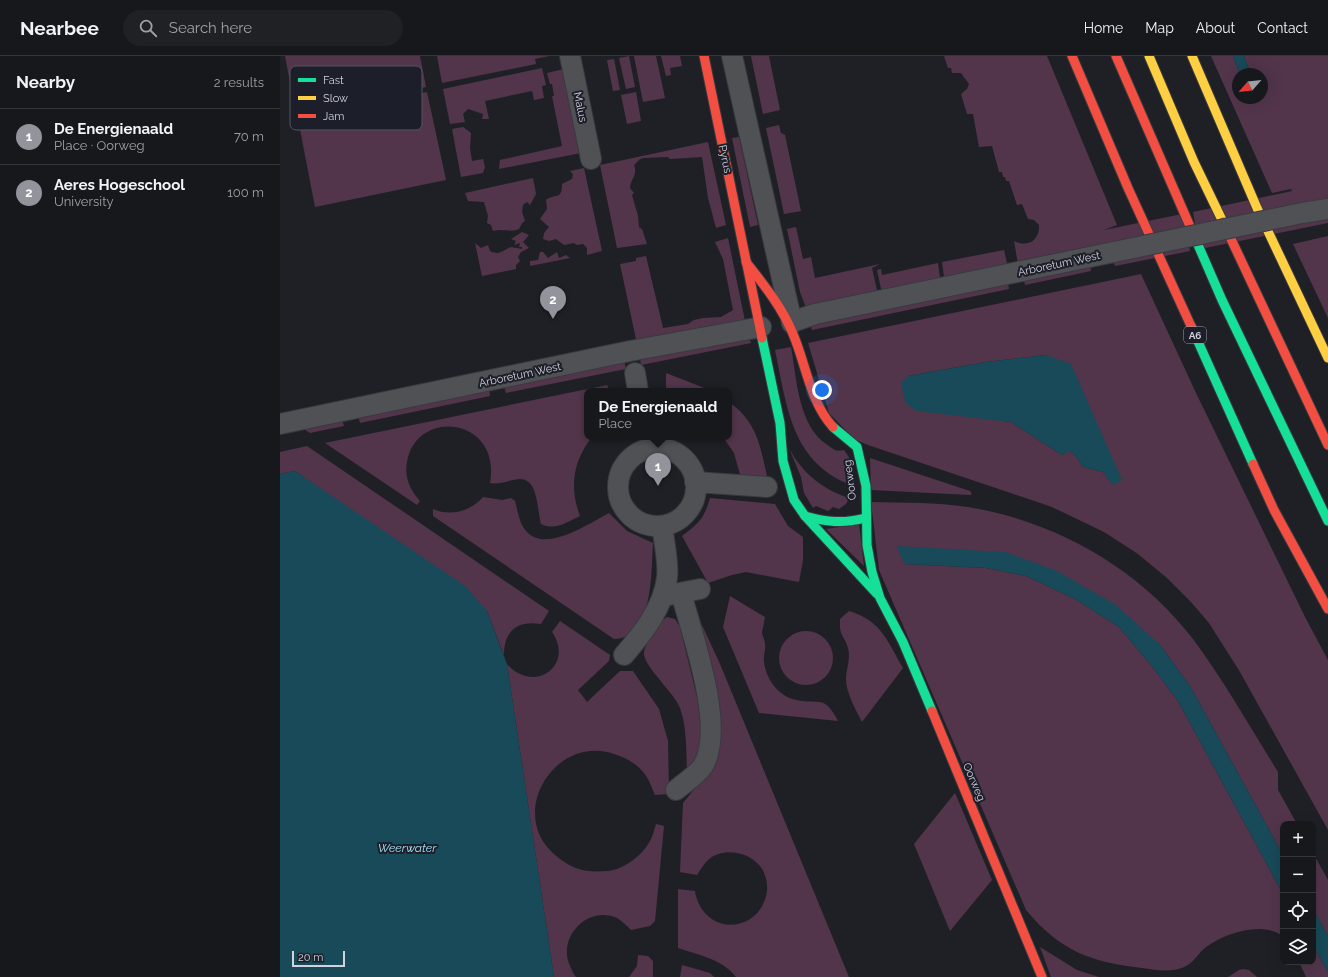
<!DOCTYPE html>
<html lang="en">
<head>
<meta charset="utf-8">
<style>
	:root { --surface:#17181c; --page:#202125; --text:#f1f3f6; --muted:#9ea0a3; --line:#36373b; --accent:#93949b }
	body { margin:0; font-family:Raleway,sans-serif; background:var(--page); color:var(--text) }
	.controls { position:absolute; right:12px; bottom:12px; display:grid; overflow:hidden; border-radius:8px; box-shadow:0 4px 16px #0002 }
	.controls button { width:36px; height:36px; display:grid; place-items:center; padding:0; border:0; border-bottom:1px solid var(--line); background:var(--surface); color:var(--text); font:20px sans-serif }
	.compass { position:absolute; left:952px; top:12px; width:36px; height:36px; border-radius:50%; background:var(--surface); box-shadow:0 4px 16px #0002; rotate:242deg }
	.scale { position:absolute; left:12px; bottom:10px; width:53px; box-sizing:border-box; padding-left:4px; border:2px solid #d1d2da; border-top:0; font-size:11px; line-height:14px; white-space:nowrap; color:#d1d2da; -webkit-text-stroke:3px #1c1e29; paint-order:stroke }
	.you { position:absolute; left:542px; top:334px; width:14px; height:14px; margin:-10px; border:3px solid #fff; border-radius:50%; background:#1a73e8; box-shadow:0 0 0 6px #1a73e833 }
	.badge { display:grid; place-items:center; width:26px; height:26px; border-radius:50%; background:var(--accent); color:#fff; font-size:13px; font-weight:700 }
	.pin { position:absolute; translate:-50% -33px; filter:drop-shadow(0 1px 2px #0008) }
	.pin::after { content:''; position:absolute; top:21px; width:14px; height:12px; background:inherit; clip-path:polygon(0 0,100% 0,50% 100%) }
	.popup { position:absolute; left:304px; top:332px; width:148px; height:52px; box-sizing:border-box; display:grid; place-content:center; border-radius:8px; background:var(--surface); filter:drop-shadow(0 1px 3px #0005); font-size:13px; white-space:nowrap; color:var(--muted) }
	.popup b { font-size:15px; color:var(--text) }
	.popup::after { content:''; position:absolute; left:50%; top:100%; margin-left:-8px; border:8px solid transparent; border-top-color:var(--surface) }
	.list { margin:0; padding:0; list-style:none }
	h2 { display:flex; justify-content:space-between; align-items:center; height:52px; margin:0; padding:0 16px; font-size:17px }
	h2 small { font-size:13px; font-weight:400; color:var(--muted) }
	.list li { display:grid; grid-template-columns:26px 1fr auto; gap:12px; align-items:center; box-sizing:border-box; height:56px; padding:0 16px; border-top:1px solid var(--line) }
	.list b { display:block; font-size:15px; white-space:nowrap }
	.list p { margin:0; font-size:13px; white-space:nowrap; color:var(--muted) }
	.list em { font-size:13px; font-style:normal; color:var(--muted) }
	.icon { flex:none; width:22px; height:22px; fill:none; stroke:currentColor; stroke-width:2; stroke-linecap:round; stroke-linejoin:round }
	.map { position:relative; flex:none; width:1048px; height:921px; overflow:hidden }
	header { display:flex; align-items:center; gap:24px; box-sizing:border-box; height:56px; padding:0 20px; background:var(--surface); border-bottom:1px solid var(--line) }
	header strong { font-size:19px }
	nav { display:flex; gap:22px; margin-inline-start:auto; font-size:14px }
	.search { width:280px; height:36px; background:var(--page); display:flex; align-items:center; gap:10px; box-sizing:border-box; padding:0 14px; border-radius:22px; color:var(--muted); font-size:15px }
	main { display:flex }
	aside { flex:1; background:var(--surface) }
	.map>svg:first-child { display:block }
</style>
</head>
<body>
<header>
<strong>Nearbee</strong>
<div class="search"><svg class="icon" aria-label="search" viewBox="0 0 24 24"><circle cx="10" cy="10" r="6"/><path d="M15 15l6 6"/></svg>Search here</div>
<nav><a>Home</a><a>Map</a><a>About</a><a>Contact</a></nav>
</header>
<main>
<aside>
<h2>Nearby<small>2 results</small></h2>
<ul class="list">
<li><span class="badge">1</span><div><b>De Energienaald</b><p>Place · Oorweg</p></div><em>70 m</em></li>
<li><span class="badge">2</span><div><b>Aeres Hogeschool</b><p>University</p></div><em>100 m</em></li>
</ul>
</aside>
<div class="map">
<svg width="1048" height="921" viewBox="0 0 1048 921">
	<rect width="100%" height="100%" fill="#1f2026"/>
	<g fill="#52354b" fill-rule="evenodd">
		<polygon points="5,0 140,0 146,31 16,57"/>
		<polygon points="157,0 269,0 255,3 256,8 162,27"/>
		<polygon points="349,0 355,31 346,33 339,2"/>
		<polygon points="354,0 376,0 385,42 363,46"/>
		<polygon points="381,0 400,0 402,10 390,12 391,19 386,20"/>
		<polygon points="471,0 489,0 500,54 483,58"/>
		<path d="M664,0H767L837,169L824,174L902,158L906,175L739,214L734,185C748,192 760,184 759,169L754,164L748,163L742,148L737,149L729,125H726L725,121H723L722,116H719L712,90L699,91L693,58H687L681,38L687,33L689,28L681,17H672L671,12H668Z"/>
		<polygon points="931,0 953,0 960,18 958,18 958,42 982,42 982,18 971,18 964,0 1048,0 1048,150 916,173 913,156 1012,135 1011,133 992,137"/>
		<polygon points="334,3 340,34 333,35 327,4"/>
		<polygon points="262,12 266,29 262,30 264,42 254,44 252,35 205,45 209,63 202,63 203,58 188,53 183,58 185,66 170,68 163,33"/>
		<polygon points="284,13 301,97 219,113 220,104 282,90 272,40 274,40 272,28 270,28 267,17"/>
		<polygon points="147,36 166,124 35,151 18,63"/>
		<polygon points="356,36 361,65 347,68 341,39"/>
		<polygon points="499,69 501,77 505,79 521,155 504,158 486,72"/>
		<polygon points="183,71 191,77 190,92 192,105 203,103 205,111 203,117 181,121 172,73"/>
		<polygon points="459,81 478,169 470,171 452,82"/>
		<path d="M428,86L446,169L436,172L428,142L422,101L390,103L388,101L364,102L360,103L354,109C358,119 351,122 350,132L354,137L352,139L358,160L359,171L362,173L367,188L337,192L320,109Z"/>
		<path d="M304,112L322,195L307,199V192L303,188L297,189L294,187L284,189L276,183L269,185L263,183L264,177L269,171L260,163L267,153L266,144C275,137 282,145 282,128L292,123L293,118L290,115Z"/>
		<path d="M253,122L256,138L250,149L247,146L243,149L242,156L245,165L242,167L239,173C231,177 223,172 213,175L211,169L207,167L208,160L204,146L188,145L185,137Z"/>
		<polygon points="1048,156 1048,167 920,193 918,183"/>
		<polygon points="516,171 523,203 531,201 535,222 600,208 592,212 599,243 528,257 520,236 507,173"/>
		<path d="M242,176L249,179L243,186L249,192L241,196L238,201L240,205L236,209V213L202,220L195,187L201,192L208,189L210,195C219,200 223,194 231,191L242,193V191H239L240,187L234,189L236,185L231,183Z"/>
		<polygon points="1048,180 1048,262 1013,188"/>
		<polygon points="448,182 465,265 357,288 340,208 356,205 356,202 366,200 383,272 408,268 414,264 423,262 441,261 453,254 443,203 435,186"/>
		<polygon points="908,185 910,195 835,210 831,201"/>
		<polygon points="724,194 729,216 664,221 662,206"/>
		<polygon points="260,196 263,196 268,202 277,196 279,202 286,199 290,202 250,210 250,205 258,204"/>
		<polygon points="810,205 811,215 745,229 743,219"/>
		<polygon points="658,207 660,222 603,242 597,214 601,213 602,219"/>
		<path d="M861,218L916,337L1026,563L1048,604V774L960,616L929,567L911,546L887,522L858,498L824,476L772,451L588,389L574,383L549,357L528,287ZM766,299L833,428L823,416L803,411L795,399L788,394L782,399L731,366L691,360L628,320L706,306Z"/>
		<polygon points="727,222 729,233 532,274 529,262"/>
		<polygon points="469,281 471,287 361,309 360,302"/>
		<path d="M511,291C517,324 518,371 549,390C554,394 557,396 564,394L570,403L574,419V430C511,408 507,350 495,294Z"/>
		<polygon points="344,305 346,313 226,337 224,330"/>
		<polygon points="386,317 432,335 386,335"/>
		<path d="M327,329L330,335H307V381H312C293,405 289,431 300,460C287,466 275,475 261,468C257,455 259,422 239,423C229,424 220,429 210,427C222,361 136,351 127,406C124,421 130,434 140,445L137,449L45,387Z"/>
		<polygon points="209,332 210,340 80,367 78,359"/>
		<path d="M449,346C477,366 480,389 487,420L461,422L454,397L443,381H449Z"/>
		<polygon points="62,363 64,370 30,377 21,371"/>
		<path d="M27,390L269,555L261,568C237,564 224,575 224,599L207,555L15,415L0,418V396Z"/>
		<path d="M509,392C522,417 542,433 569,442L566,448L559,453L553,451L548,455L536,450L533,452L524,437L521,421Z"/>
		<polygon points="590,402 690,435 692,438 690,439 591,434"/>
		<path d="M203,441L222,444L231,442L235,445C238,455 239,468 247,476C266,497 310,467 329,457L347,475L373,487C371,515 374,583 334,583L153,460V453C170,461 191,455 203,441Z"/>
		<path d="M430,442L495,448L508,470L523,481V504L519,526L466,516L452,519L428,527L402,480C419,467 424,463 430,442Z"/>
		<path d="M591,446C623,447 656,446 688,451C775,465 859,512 913,583C944,625 970,671 998,716V734L1017,768H1003V799L910,630L880,589L725,496L624,508L706,512L746,520L795,543L839,571L871,609L898,645L1003,838V880C981,865 946,877 926,891C918,897 914,907 904,911C890,917 876,914 862,912C811,906 780,895 746,854L599,514Z"/>
		<polygon points="579,468 584,510 546,473"/>
		<path d="M450,540L485,561C484,566 483,572 482,576C482,580 485,584 485,588C486,594 483,600 484,606C486,623 498,640 516,644C540,649 544,638 558,665L479,657L443,571Z"/>
		<path d="M569,555C602,565 607,585 623,612L582,666C576,654 566,637 566,623C566,613 571,603 568,592C564,578 559,581 560,563Z"/>
		<path d="M387,561L395,563L400,571L422,662L419,699L413,709L407,714C406,693 407,672 400,652C394,636 362,609 364,596C365,590 369,584 372,579C376,572 380,565 387,561Z"/>
		<path d="M280,565L330,599L329,605L298,634L307,646L340,615H353L379,653L388,685L389,738L375,739C372,732 369,723 364,717C357,708 345,701 334,698C275,678 227,757 274,798C291,813 304,817 327,815C343,814 362,800 370,785C373,780 374,774 376,768L384,770L375,865L370,870L351,874C347,870 342,865 337,862C307,849 277,882 290,910C292,914 293,918 296,921H274L227,608C254,639 295,609 272,576Z"/>
		<path d="M422,569L440,608L569,921H456C442,903 419,899 398,892V833L415,835C415,839 417,842 418,846C434,882 482,873 487,835C488,827 485,816 480,810C468,795 442,791 428,804C424,808 420,814 417,819L400,816L403,747L433,710L421,584Z"/>
		<circle cx="526" cy="602" r="27"/>
		<polygon points="675,737 712,824 670,875 634,788"/>
		<polygon points="1033,797 1048,824 1048,880 1033,853"/>
		<polygon points="1033,890 1048,916 1048,921 1026,921 1019,906 1033,906"/>
		<polygon points="760,891 797,914 819,921 771,921"/>
		<polygon points="358,899 368,900 373,905 373,921 349,921 357,910"/>
		<polygon points="402,909 430,917 434,921 400,921"/>
		<polygon points="963,913 969,914 977,921 948,921 959,914"/>
	</g>
	<g fill="#184a59">
		<polygon points="953,0 964,0 971,18 960,18"/>
		<polygon points="766,299 791,308 842,424 833,429 823,416 803,411 795,399 788,395 782,399 731,366 636,355 625,346 621,327 628,320 706,306"/>
		<polygon points="15,415 185,530 207,555 227,608 274,921 0,921 0,418"/>
		<polygon points="617,490 725,496 777,515 836,549 880,589 910,630 1003,799 1003,838 898,645 871,609 839,571 795,543 746,520 706,512 624,508"/>
		<polygon points="1033,853 1048,880 1048,916 1033,890"/>
	</g>
	<g fill="none" stroke-linecap="round" stroke-linejoin="round">
		<defs>
			<g id="street">
				<polyline points="290,0 311,103"/>
				<polyline points="452,0 512,267"/>
				<polyline points="1022,157 1048,153"/>
				<polyline points="512,266 535,258 829,197"/>
				<polyline points="355,317 358,335"/>
				<polyline points="0,368 350,295 481,271"/>
				<circle cx="377" cy="431" r="39"/>
				<polyline points="415,426 487,431"/>
				<polyline points="389,539 420,533"/>
				<path d="M344,599C363,577 383,552 387,522C389,508 384,485 382,470"/>
				<path d="M396,734C404,727 417,719 423,710C446,672 412,578 401,537"/>
			</g>
			<g id="fast">
				<polyline points="912,175 942,244 1048,465"/>
				<polyline points="911,270 973,408"/>
				<polyline points="482,282 500,367 503,405 514,444 525,460 597,538"/>
				<polyline points="553,371 577,391 586,430 587,489 592,516 600,542 623,586 652,655"/>
				<path d="M525,460C546,466 563,468 585,462"/>
			</g>
			<g id="slow">
				<polyline points="869,0 914,106 943,166"/>
				<polyline points="912,0 977,152 1048,302"/>
			</g>
			<g id="jam">
				<polyline points="424,0 482,282"/>
				<polyline points="792,0 848,132 911,270"/>
				<polyline points="836,0 912,175"/>
				<polyline points="943,166 1048,389"/>
				<path d="M466,206C484,229 502,251 513,278C526,308 530,346 553,371"/>
				<polyline points="973,408 994,454 1048,553"/>
				<polyline points="652,655 762,921"/>
			</g>
		</defs>
		<use href="#street" stroke="#393a40" stroke-width="22"/>
		<use href="#fast" stroke="#393a40" stroke-width="11"/>
		<use href="#slow" stroke="#393a40" stroke-width="11"/>
		<use href="#jam" stroke="#393a40" stroke-width="11"/>
		<use href="#street" stroke="#505155" stroke-width="20"/>
		<use href="#fast" stroke="#16e098" stroke-width="9"/>
		<use href="#slow" stroke="#ffcf43" stroke-width="9"/>
		<use href="#jam" stroke="#f24e42" stroke-width="9"/>
		<defs>
			<polyline id="street-bridge" points="829,197 1022,157"/>
		</defs>
		<use href="#street-bridge" stroke="#393a40" stroke-width="22" stroke-linecap="butt"/>
		<use href="#street-bridge" stroke="#505155" stroke-width="20"/>
	</g>
	<g text-anchor="middle" dominant-baseline="central" stroke-width="4" stroke-linejoin="round" paint-order="stroke">
		<rect fill="#1c1e29" stroke="#9b9ca5" stroke-width="1" x="904" y="271" width="22" height="16" rx="3"/>
		<g font-size="10" font-weight="bold" fill="#d1d2da">
			<text x="915" y="279">A6</text>
		</g>
		<g font-size="11" fill="#d1d2da" stroke="#1c1e29">
			<text transform="translate(300 51) rotate(78)">Malus</text>
			<text transform="translate(445 103) rotate(78)">Pyrus</text>
			<text transform="translate(779 208) rotate(-12)">Arboretum West</text>
			<text transform="translate(240 319) rotate(-12)">Arboretum West</text>
			<text transform="translate(570 424) rotate(-97)">Oorweg</text>
			<text transform="translate(694 726) rotate(67)">Oorweg</text>
		</g>
		<g font-size="12" font-style="italic" fill="#a1e3fa" stroke="#1c1e29">
			<text x="127" y="792">Weerwater</text>
		</g>
	</g>
	<rect x="10" y="10" width="132" height="64" rx="6" fill="#1c1e29" stroke="#52545e" stroke-width="1"/>
	<rect x="18" y="22" width="18" height="4" fill="#16e098"/>
	<rect x="18" y="40" width="18" height="4" fill="#ffcf43"/>
	<rect x="18" y="58" width="18" height="4" fill="#f24e42"/>
	<g font-size="11" fill="#d1d2da">
		<text x="43" y="28">Fast</text>
		<text x="43" y="46">Slow</text>
		<text x="43" y="64">Jam</text>
	</g>
</svg>
<div class="controls">
<button>+</button>
<button>−</button>
<button><svg class="icon" aria-label="locate" viewBox="0 0 24 24"><circle cx="12" cy="12" r="6"/><path d="M12 2v4M12 18v4M2 12h4M18 12h4"/></svg></button>
<button><svg class="icon" aria-label="layers" viewBox="0 0 24 24"><path d="M12 4l9 5-9 5-9-5zM3 14l9 5 9-5"/></svg></button>
</div>
<svg class="compass" viewBox="-18 -18 36 36"><path d="M0-13l5 13h-10z" fill="#e53935"/><path d="M0 13l5-13h-10z" fill="#9ea0a3"/></svg>
<div class="scale">20 m</div>
<div class="you"></div>
<div class="pin badge" style="left:378px;top:430px">1</div>
<div class="popup"><b>De Energienaald</b>Place</div>
<div class="pin badge" style="left:273px;top:263px">2</div>
</div>
</main>
</body>
</html>
